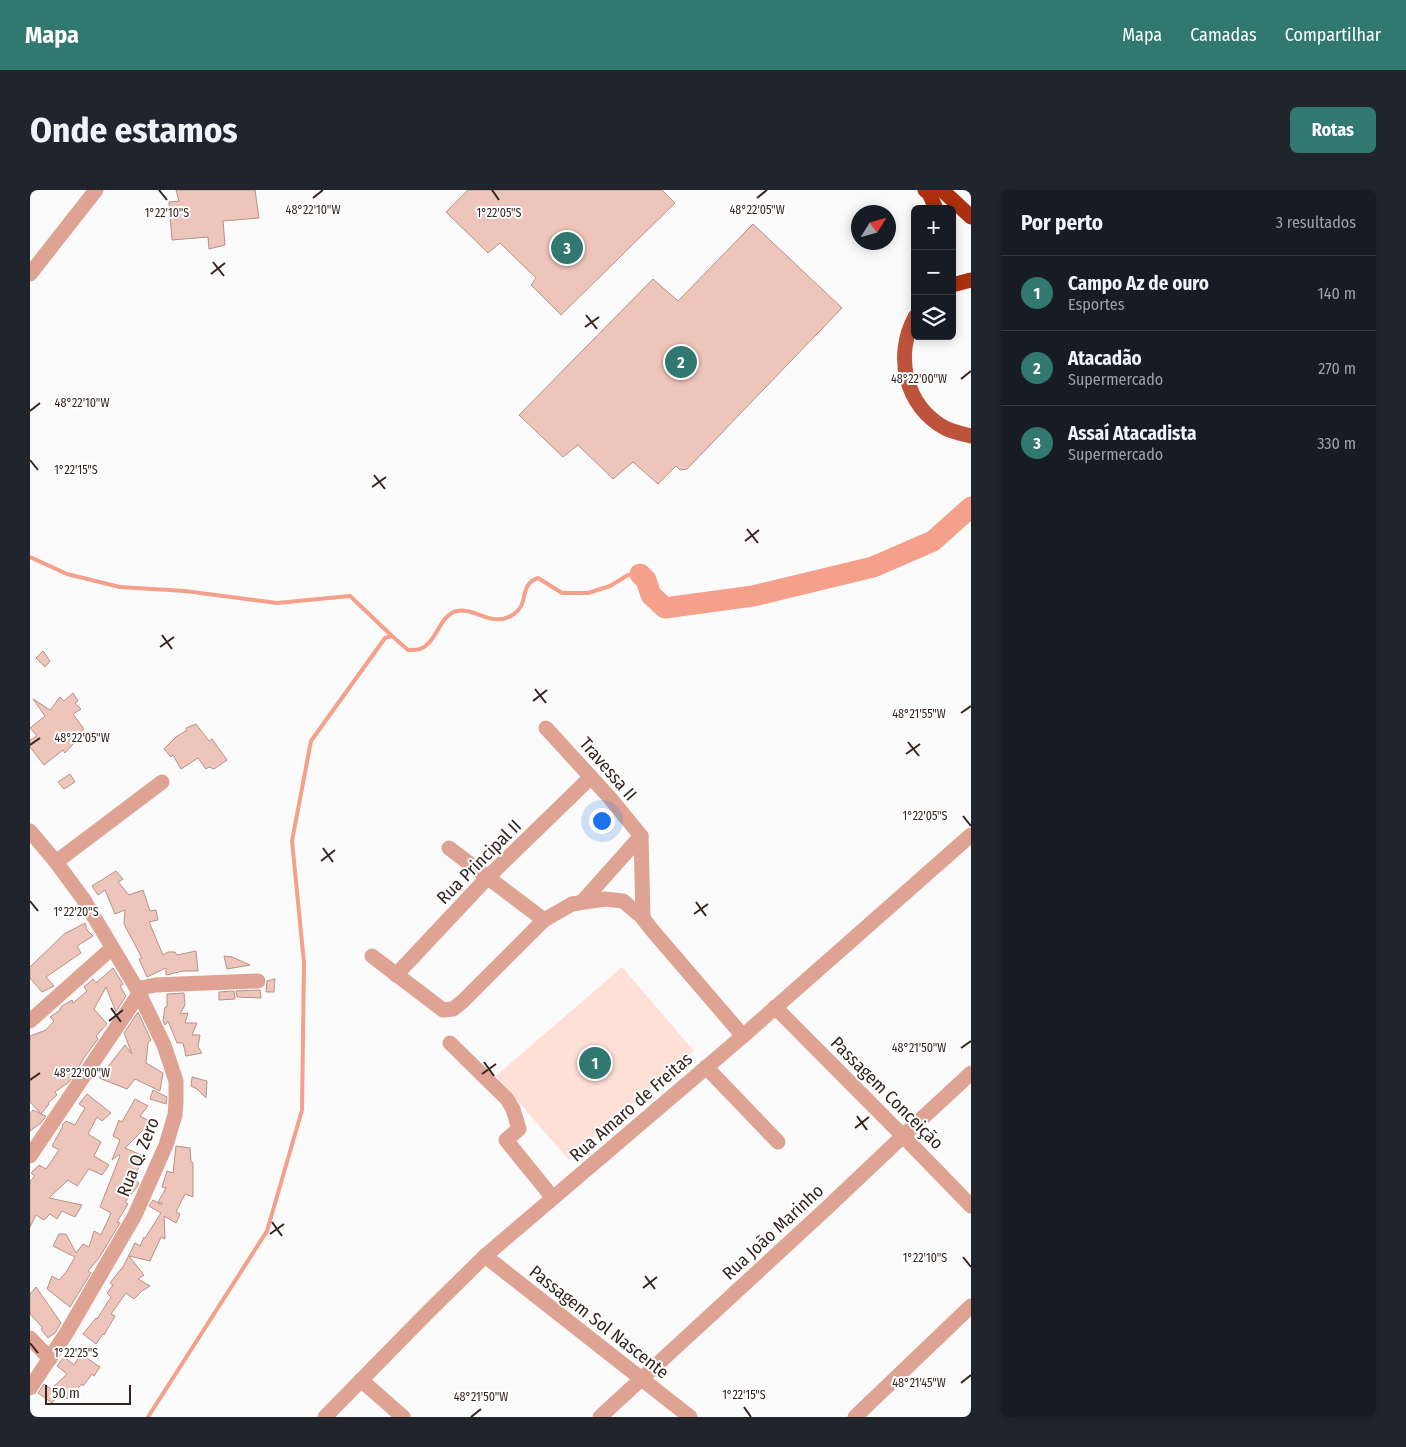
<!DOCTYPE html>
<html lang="pt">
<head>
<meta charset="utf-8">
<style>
	:root { --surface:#171b24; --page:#20242c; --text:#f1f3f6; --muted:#9ea1a6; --line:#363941; --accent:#317870 }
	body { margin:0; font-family:"Fira Sans Condensed",sans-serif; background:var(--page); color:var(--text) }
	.controls { position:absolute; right:15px; top:15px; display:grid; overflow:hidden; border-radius:8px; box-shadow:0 2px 12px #0003 }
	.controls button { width:45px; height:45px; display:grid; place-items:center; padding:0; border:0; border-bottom:1px solid var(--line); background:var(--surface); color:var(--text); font:25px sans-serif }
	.compass { position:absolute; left:821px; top:15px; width:45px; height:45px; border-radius:50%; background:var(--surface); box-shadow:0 2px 12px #0003; rotate:53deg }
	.scale { position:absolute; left:15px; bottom:12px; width:86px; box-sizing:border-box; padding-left:5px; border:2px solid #352521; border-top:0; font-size:14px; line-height:18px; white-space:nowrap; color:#352521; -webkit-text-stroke:4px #fff; paint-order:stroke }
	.you { position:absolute; left:571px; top:630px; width:18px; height:18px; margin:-12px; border:4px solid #fff; border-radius:50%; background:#1a73e8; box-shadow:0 0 0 8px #1a73e833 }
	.badge { display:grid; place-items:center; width:32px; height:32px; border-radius:50%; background:var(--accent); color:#fff; font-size:16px; font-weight:700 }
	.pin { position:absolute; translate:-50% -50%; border:2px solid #fff; box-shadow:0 1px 5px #0006 }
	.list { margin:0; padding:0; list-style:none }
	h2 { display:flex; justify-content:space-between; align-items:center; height:65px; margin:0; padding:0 20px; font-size:21px }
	h2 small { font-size:16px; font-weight:400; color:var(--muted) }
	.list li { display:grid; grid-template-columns:32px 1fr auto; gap:15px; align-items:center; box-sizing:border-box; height:75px; padding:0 20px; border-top:1px solid var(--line) }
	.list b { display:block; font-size:19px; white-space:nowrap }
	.list p { margin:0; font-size:16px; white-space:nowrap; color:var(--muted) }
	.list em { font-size:16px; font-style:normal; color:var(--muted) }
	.icon { flex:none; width:28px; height:28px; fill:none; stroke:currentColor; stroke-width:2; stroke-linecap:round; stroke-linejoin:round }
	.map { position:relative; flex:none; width:941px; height:1227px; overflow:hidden; border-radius:8px }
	header { display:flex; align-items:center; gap:30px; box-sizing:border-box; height:70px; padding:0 25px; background:var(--accent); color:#fff }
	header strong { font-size:24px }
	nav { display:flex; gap:28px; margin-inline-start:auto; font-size:18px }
	.intro { display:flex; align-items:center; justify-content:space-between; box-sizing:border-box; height:120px; padding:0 30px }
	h1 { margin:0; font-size:35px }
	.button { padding:12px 22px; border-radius:8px; background:var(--accent); color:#fff; font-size:18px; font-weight:700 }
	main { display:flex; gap:30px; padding:0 30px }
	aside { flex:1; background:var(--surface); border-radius:8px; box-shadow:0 2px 12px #0003 }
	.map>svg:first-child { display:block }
</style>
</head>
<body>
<header>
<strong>Mapa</strong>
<nav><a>Mapa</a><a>Camadas</a><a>Compartilhar</a></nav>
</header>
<div class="intro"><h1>Onde estamos</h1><a class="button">Rotas</a></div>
<main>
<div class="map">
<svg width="941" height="1227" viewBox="0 0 941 1227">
	<rect width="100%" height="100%" fill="#fbfbfb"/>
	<polygon fill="#ffe0d7" points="592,777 664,861 538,969 466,886"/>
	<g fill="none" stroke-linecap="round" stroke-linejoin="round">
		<g stroke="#f5a08a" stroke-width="4">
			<polyline points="0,367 37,384 90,397 155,401 247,413 320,406 362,446"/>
			<path d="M118,1227L237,1041L272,920L274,773L262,651L281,551L355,448L362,446L378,460C381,460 387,460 390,459C407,453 409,425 427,421C445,417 463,439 484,424C500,413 488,395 508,388L532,403H558L580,396L598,385L610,384"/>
		</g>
		<polyline stroke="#f5a08a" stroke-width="21" points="610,384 616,390 621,405 635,418 723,406 843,377 903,351 941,317"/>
	</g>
	<g fill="#eec5ba" stroke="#b89187">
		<polygon points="146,0 225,0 229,28 193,31 195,55 179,59 178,47 142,50 139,12 149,11"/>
		<polygon points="438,0 632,0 645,13 531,125 501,95 506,88 470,53 458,63 416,22"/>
		<polygon points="723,34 812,118 657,279 650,280 646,276 628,294 603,272 583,289 548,255 533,267 489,225 623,89 648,111"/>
		<polygon points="13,461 20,471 15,477 6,468"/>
		<polygon points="43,503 48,511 45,513 51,519 43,524 54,539 41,549 44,553 35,563 33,560 14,575 0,557 0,550 7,546 0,538 15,526 3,509 20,520 30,507 34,511"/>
		<polygon points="166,534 179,551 182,549 197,570 184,579 179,577 176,579 168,568 151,579 143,565 141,567 134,559 146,547 157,540 156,538"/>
		<polygon points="40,584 45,592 34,599 28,592"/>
		<polygon points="86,681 93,689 88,692 99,705 113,700 120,721 126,720 128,730 119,732 133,765 138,762 145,762 147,765 166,761 168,781 153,781 136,785 136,778 117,787 109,769 112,768 94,734 95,720 85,724 75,700 68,705 62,696"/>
		<polygon points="55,733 57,740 63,746 47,756 51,763 16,787 24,796 12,802 0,788 0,777 34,744"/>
		<polygon points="194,766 202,767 220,775 197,779"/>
		<polygon points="83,778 93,794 90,796 96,806 86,822 76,797 64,819 77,834 66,846 68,849 53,869 53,870 39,892 25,902 27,905 18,913 19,914 11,924 16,926 11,933 0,941 0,924 3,920 11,924 0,912 0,846 16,840 24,831 20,827 29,821 32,816 42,810 43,813 57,801 54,797 63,789 66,793"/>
		<polygon points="245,789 244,802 236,802 237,791"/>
		<polygon points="230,800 231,808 207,807 206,801"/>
		<polygon points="204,801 205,809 189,810 189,802"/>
		<polygon points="154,803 155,815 150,824 158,823 155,833 167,833 162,845 170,845 168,857 172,863 156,866 153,853 147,853 138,831 135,835 133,831 135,817 137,817 137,804"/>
		<polygon points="108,822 121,850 118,853 116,873 133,883 130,901 105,889 97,899 69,888 95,855 102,864 94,843"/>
		<polygon points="162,887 177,891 176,908 167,899 161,896"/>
		<polygon points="123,900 137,907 136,914 120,909"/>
		<polygon points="57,904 81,923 72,931 67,927 58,944 71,952 64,966 79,975 72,985 59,979 47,996 38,990 19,1008 52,1015 45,1027 32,1021 27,1029 20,1024 14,1030 6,1025 0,1037 0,991 5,986 1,983 9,975 16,979 29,960 22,956 32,938 33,934 36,931 45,935 55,918 49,914"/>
		<polygon points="105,909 118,916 110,926 121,932 95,958 116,967 102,988 109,993 107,997 95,1012 98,1014 87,1032 90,1033 69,1068 58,1081 61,1083 40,1117 17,1099 22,1086 29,1090 37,1081 45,1067 23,1056 29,1044 36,1044 46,1063 53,1054 59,1057 64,1041 71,1045 81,1023 70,1017 90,966 88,965 82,970 90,950 83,946 89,930 92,932"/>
		<polygon points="146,956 160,958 161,972 163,973 163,1007 155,1004 146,1022 150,1024 146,1033 134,1026 135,1049 131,1047 120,1071 99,1066 114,1085 108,1089 120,1096 112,1101 104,1109 96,1103 81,1124 85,1126 74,1145 73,1144 66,1154 53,1144 66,1128 67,1129 81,1107 77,1103 83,1095 80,1093 91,1079 92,1079 105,1053 110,1056 114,1047 115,1048 131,1023 119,1016 123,1010 132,1015 132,1013 128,1012 136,998 132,997 137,981 143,983"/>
		<polygon points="6,1097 31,1133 25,1143 18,1148 11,1139 13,1138 0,1124 0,1104"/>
		<polygon points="51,1164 70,1177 64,1186 62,1184 53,1196 52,1194 37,1209 30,1202 22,1213 8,1203 14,1194 21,1199 37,1184 27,1176 34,1167 44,1175"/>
	</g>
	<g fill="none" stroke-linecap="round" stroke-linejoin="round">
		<g stroke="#dfa394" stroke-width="15">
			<polyline points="0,84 66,0"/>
			<polyline points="516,538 580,608 611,646"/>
			<polyline points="0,641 26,672 54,710 107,799 134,855 146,891 146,911 145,925 136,955 105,1025 37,1142 0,1198"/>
			<polyline points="611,646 613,727"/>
			<polyline points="419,658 514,730"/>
			<polyline points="26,672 132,592"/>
			<polyline points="552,712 611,646"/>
			<polyline points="342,766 413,820 423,819 432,812 514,730 542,714 575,709 593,711 611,726 622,740 713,846"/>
			<polyline points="366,785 458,687 561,587"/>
			<polyline points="107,799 125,795 228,791"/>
			<polyline points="745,817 873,946 941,1016"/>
			<polyline points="0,831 82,758"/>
			<polyline points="420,853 477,909 483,919 489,939 476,950 523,1008"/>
			<polyline points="676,877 748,952"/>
			<polyline points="0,966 109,804"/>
			<polyline points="455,1066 660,1227"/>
			<polyline points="0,1148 20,1169"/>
			<polyline points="331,1190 373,1227"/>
			<polyline points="295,1227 398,1122 455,1066 713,846 941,645"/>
			<polyline points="570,1227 798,1017 873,946 941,883"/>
			<polyline points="825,1227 941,1116"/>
		</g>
		<path stroke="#bd533a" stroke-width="15" d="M885,127C864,166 875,216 915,238C923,242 933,244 941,246"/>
		<g stroke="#ad300e" stroke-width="15">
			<polyline points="895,0 899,3 906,19"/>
			<polyline points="912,0 941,27"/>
			<polyline points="922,95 941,90"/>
		</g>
	</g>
	<path fill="none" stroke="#352521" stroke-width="2" d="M129,0L137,10M462,0L469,10M283,8L293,0M727,8L737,0M183,72L194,86M181,84L195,73M556,125L567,139M555,137L569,127M931,189L941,181M0,221L10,213M0,270L8,280M344,285L355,299M342,297L356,287M717,339L728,353M715,351L729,340M132,445L142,459M130,457L144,447M505,499L516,513M503,511L517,500M931,523L941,516M878,552L889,566M0,555L10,548M876,564L890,554M933,626L941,636M293,658L303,672M291,671L305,660M0,711L8,721M666,712L676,726M664,724L678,714M81,818L91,832M79,831L93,820M931,858L941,851M454,872L464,886M452,884L466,874M0,890L10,883M827,926L837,940M825,938L839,927M242,1032L252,1046M240,1044L254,1034M933,1067L941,1077M615,1086L625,1099M613,1098L627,1087M0,1153L8,1163M931,1193L941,1185M714,1217L721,1227M441,1227L451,1219"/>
	<g text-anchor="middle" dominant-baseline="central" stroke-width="4" stroke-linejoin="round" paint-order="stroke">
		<g font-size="18" fill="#352521" stroke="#fff">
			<text transform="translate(578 579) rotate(49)">Travessa II</text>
			<text transform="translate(449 672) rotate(-45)">Rua Principal II</text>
			<text transform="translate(857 903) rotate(45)">Passagem Conceição</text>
			<text transform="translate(601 917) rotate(-41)">Rua Amaro de Freitas</text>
			<text transform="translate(108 967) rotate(-68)">Rua Q. Zero</text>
			<text transform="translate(743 1042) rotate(-43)">Rua João Marinho</text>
			<text transform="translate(569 1132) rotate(38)">Passagem Sol Nascente</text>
		</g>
	</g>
	<g font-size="12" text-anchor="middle" fill="#352521" stroke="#fff" stroke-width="4" stroke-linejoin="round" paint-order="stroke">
		<text x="283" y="24">48°22'10"W</text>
		<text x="727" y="24">48°22'05"W</text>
		<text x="137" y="27">1°22'10"S</text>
		<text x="469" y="27">1°22'05"S</text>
		<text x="889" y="193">48°22'00"W</text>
		<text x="52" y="217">48°22'10"W</text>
		<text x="46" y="284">1°22'15"S</text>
		<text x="889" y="528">48°21'55"W</text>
		<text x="52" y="552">48°22'05"W</text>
		<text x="895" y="630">1°22'05"S</text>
		<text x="46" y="726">1°22'20"S</text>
		<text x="889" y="862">48°21'50"W</text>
		<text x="52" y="887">48°22'00"W</text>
		<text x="895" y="1072">1°22'10"S</text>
		<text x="46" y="1167">1°22'25"S</text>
		<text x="889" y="1197">48°21'45"W</text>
		<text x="714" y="1209">1°22'15"S</text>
		<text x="451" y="1211">48°21'50"W</text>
	</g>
</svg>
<div class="controls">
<button>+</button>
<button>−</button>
<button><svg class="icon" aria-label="layers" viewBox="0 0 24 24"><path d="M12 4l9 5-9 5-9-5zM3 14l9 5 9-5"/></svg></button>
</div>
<svg class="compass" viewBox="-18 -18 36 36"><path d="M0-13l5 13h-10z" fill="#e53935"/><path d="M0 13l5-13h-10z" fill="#9ea1a6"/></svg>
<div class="scale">50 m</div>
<div class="you"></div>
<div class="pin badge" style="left:565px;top:873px">1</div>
<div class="pin badge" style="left:651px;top:172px">2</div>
<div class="pin badge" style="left:537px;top:58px">3</div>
</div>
<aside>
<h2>Por perto<small>3 resultados</small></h2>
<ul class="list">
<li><span class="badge">1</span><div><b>Campo Az de ouro</b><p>Esportes</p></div><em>140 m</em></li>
<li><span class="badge">2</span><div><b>Atacadão</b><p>Supermercado</p></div><em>270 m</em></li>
<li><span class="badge">3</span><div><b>Assaí Atacadista</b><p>Supermercado</p></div><em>330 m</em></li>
</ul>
</aside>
</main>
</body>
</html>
